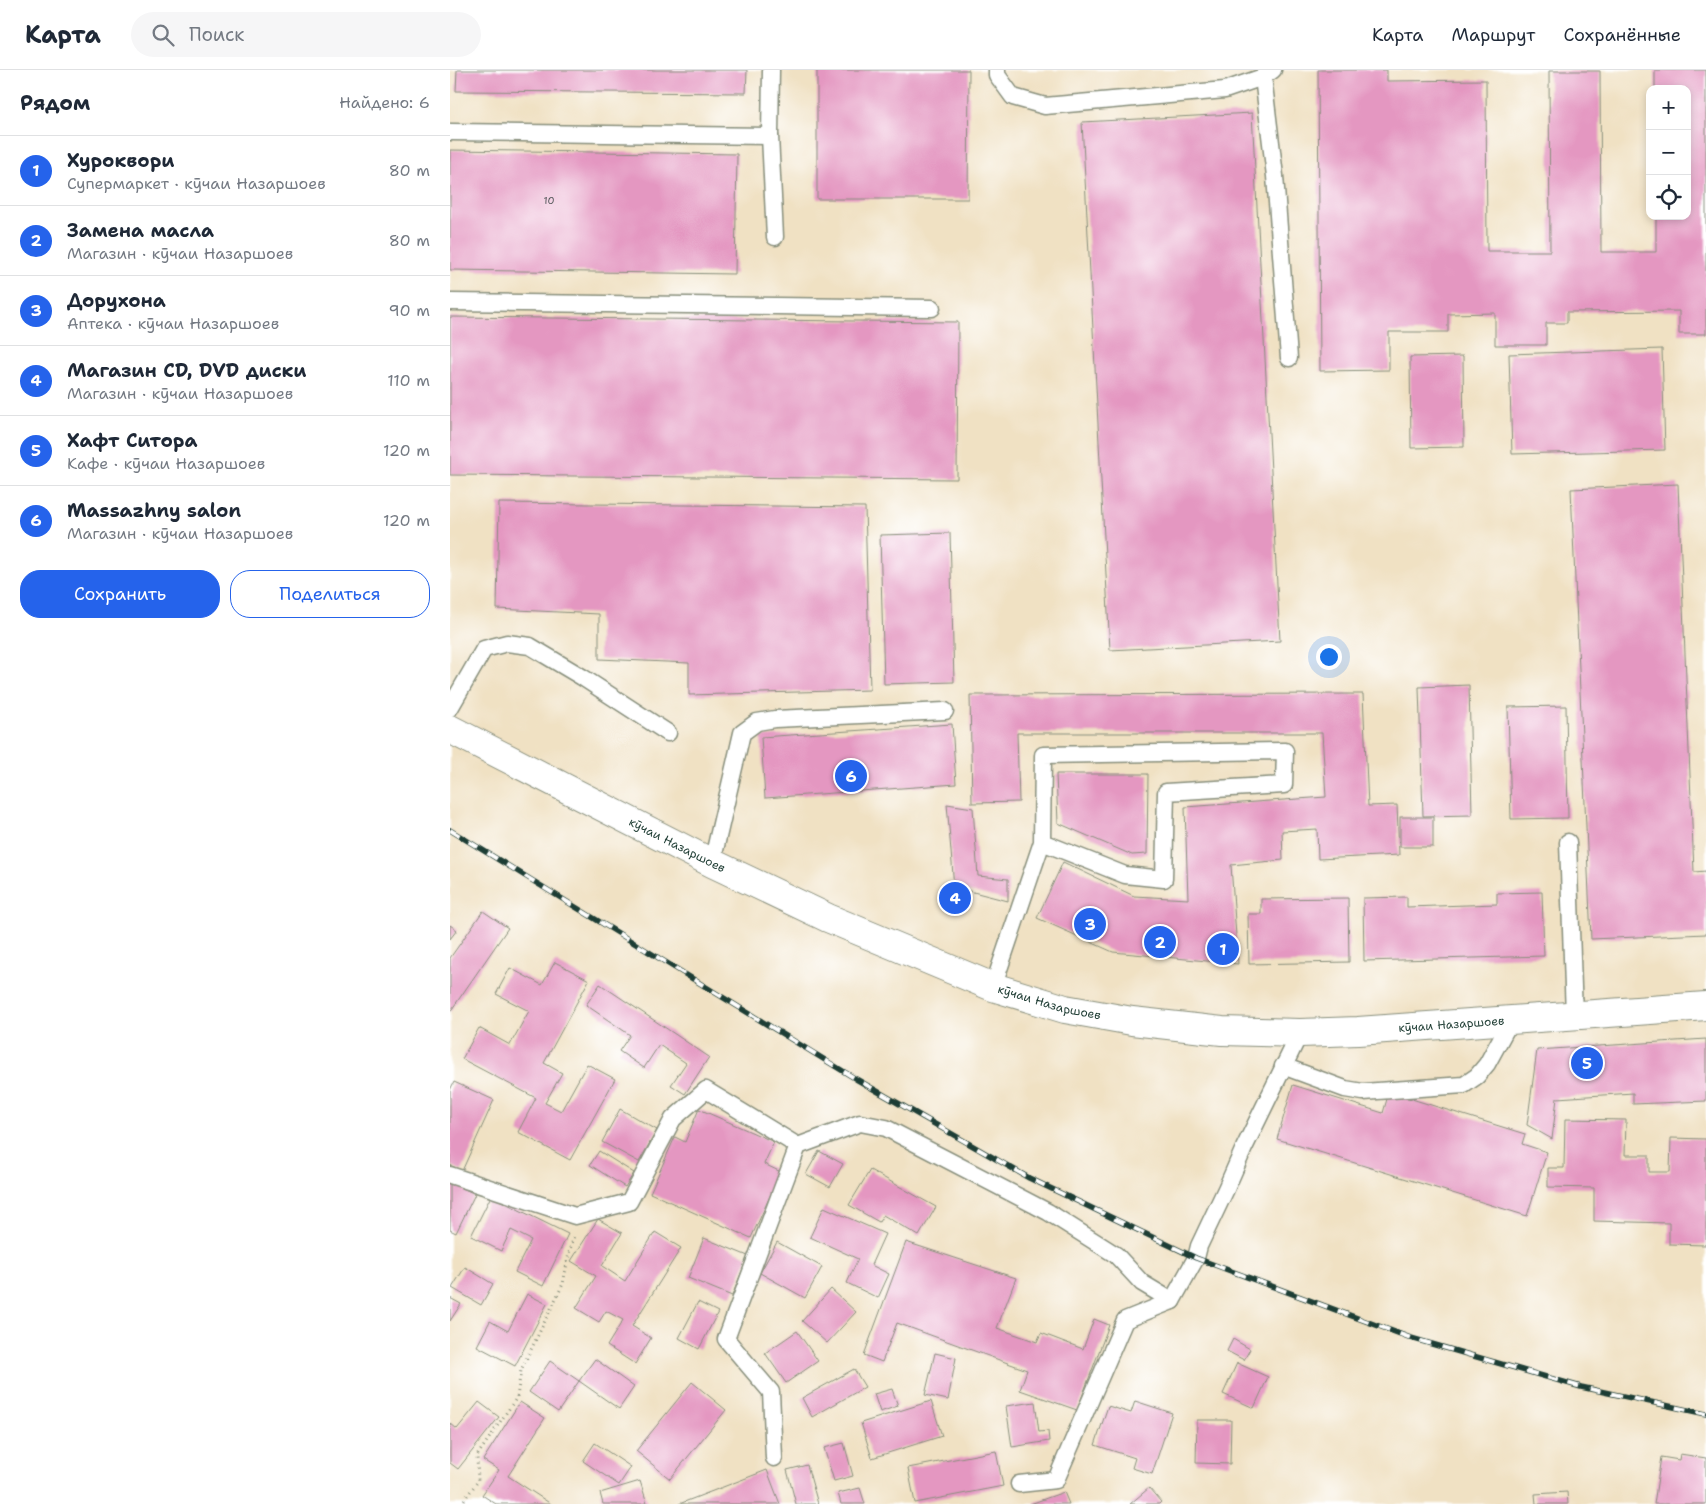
<!DOCTYPE html>
<html lang="ru">
<head>
<meta charset="utf-8">
<style>
	:root { --surface:#fff; --page:#f6f6f7; --text:#1f2937; --muted:#747a83; --line:#e0e1e3; --accent:#2563eb }
	body { margin:0; font-family:"Shantell Sans",sans-serif; background:var(--page); color:var(--text) }
	.controls { position:absolute; right:15px; top:15px; display:grid; overflow:hidden; border-radius:10px; box-shadow:0 2px 8px #0003 }
	.controls button { width:45px; height:45px; display:grid; place-items:center; padding:0; border:0; border-bottom:1px solid var(--line); background:var(--surface); color:var(--text); font:25px sans-serif }
	.you { position:absolute; left:878px; top:586px; width:18px; height:18px; margin:-12px; border:4px solid #fff; border-radius:50%; background:#1a73e8; box-shadow:0 0 0 8px #1a73e833 }
	.badge { display:grid; place-items:center; width:32px; height:32px; border-radius:50%; background:var(--accent); color:#fff; font-size:16px; font-weight:700 }
	.pin { position:absolute; translate:-50% -50%; border:2px solid #fff; box-shadow:0 1px 5px #0006 }
	.list { margin:0; padding:0; list-style:none }
	h2 { display:flex; justify-content:space-between; align-items:center; height:65px; margin:0; padding:0 20px; font-size:21px }
	h2 small { font-size:16px; font-weight:400; color:var(--muted) }
	.list li { display:grid; grid-template-columns:32px 1fr auto; gap:15px; align-items:center; box-sizing:border-box; height:70px; padding:0 20px; border-top:1px solid var(--line) }
	.list b { display:block; font-size:19px; white-space:nowrap }
	.list p { margin:0; font-size:16px; white-space:nowrap; color:var(--muted) }
	.list em { font-size:16px; font-style:normal; color:var(--muted) }
	.actions { display:flex; gap:10px; padding:15px 20px }
	.actions a { flex:1; padding:11px 0; border:1px solid var(--accent); border-radius:20px; text-align:center; font-size:18px; color:var(--accent) }
	.actions .main { background:var(--accent); color:#fff }
	.icon { flex:none; width:28px; height:28px; fill:none; stroke:currentColor; stroke-width:2; stroke-linecap:round; stroke-linejoin:round }
	.map { position:relative; flex:none; width:1256px; height:1434px; overflow:hidden }
	header { display:flex; align-items:center; gap:30px; box-sizing:border-box; height:70px; padding:0 25px; background:var(--surface); border-bottom:1px solid var(--line) }
	header strong { font-size:24px }
	nav { display:flex; gap:28px; margin-inline-start:auto; font-size:18px }
	.search { width:350px; height:45px; background:var(--page); display:flex; align-items:center; gap:12px; box-sizing:border-box; padding:0 18px; border-radius:28px; color:var(--muted); font-size:19px }
	main { display:flex }
	aside { flex:1; background:var(--surface) }
	.map>svg:first-child { display:block }
</style>
</head>
<body>
<header>
<strong>Карта</strong>
<div class="search"><svg class="icon" aria-label="search" viewBox="0 0 24 24"><circle cx="10" cy="10" r="6"/><path d="M15 15l6 6"/></svg>Поиск</div>
<nav><a>Карта</a><a>Маршрут</a><a>Сохранённые</a></nav>
</header>
<main>
<aside>
<h2>Рядом<small>Найдено: 6</small></h2>
<ul class="list">
<li><span class="badge">1</span><div><b>Хуроквори</b><p>Супермаркет · кӯчаи Назаршоев</p></div><em>80 m</em></li>
<li><span class="badge">2</span><div><b>Замена масла</b><p>Магазин · кӯчаи Назаршоев</p></div><em>80 m</em></li>
<li><span class="badge">3</span><div><b>Дорухона</b><p>Аптека · кӯчаи Назаршоев</p></div><em>90 m</em></li>
<li><span class="badge">4</span><div><b>Магазин CD, DVD диски</b><p>Магазин · кӯчаи Назаршоев</p></div><em>110 m</em></li>
<li><span class="badge">5</span><div><b>Хафт Ситора</b><p>Кафе · кӯчаи Назаршоев</p></div><em>120 m</em></li>
<li><span class="badge">6</span><div><b>Massazhny salon</b><p>Магазин · кӯчаи Назаршоев</p></div><em>120 m</em></li>
</ul>
<div class="actions"><a class="main">Сохранить</a><a>Поделиться</a></div>
</aside>
<div class="map">
<svg width="1256" height="1434" viewBox="0 0 1256 1434">
	<rect width="100%" height="100%" fill="#fff"/>
	<filter id="ink" filterUnits="userSpaceOnUse"><feTurbulence type="fractalNoise" baseFrequency=".02" numOctaves="2"/><feDisplacementMap in="SourceGraphic" scale="10" xChannelSelector="R" yChannelSelector="G"/><feConvolveMatrix kernelMatrix="1 2 1 2 8 2 1 2 1" color-interpolation-filters="sRGB"/></filter>
	<filter id="wash" filterUnits="userSpaceOnUse"><feTurbulence type="fractalNoise" baseFrequency=".0096" numOctaves="4" result="noise"/><feDisplacementMap in="SourceGraphic" scale="20" xChannelSelector="R" yChannelSelector="G"/><feGaussianBlur stdDeviation="1.12" result="paint"/><feColorMatrix in="noise" values="0 0 0 0 0 0 0 0 0 0 0 0 0 0 0 0 0 1.4 0 .05"/><feComposite in="paint" operator="in"/></filter>
	<g filter="url(#wash)">
		<rect width="100%" height="100%" fill="#f0e1c3"/>
		<g id="blocks">
			<g fill="#e497c1">
				<polygon points="7,0 297,0 296,23 6,21"/>
				<polygon points="367,0 519,0 518,129 367,129"/>
				<polygon points="868,0 937,0 937,11 1036,10 1037,181 1100,181 1099,1 1150,1 1151,182 1206,182 1206,146 1237,146 1237,19 1205,19 1205,0 1256,0 1256,264 1229,264 1229,241 1117,242 1117,253 1096,253 1096,275 1045,275 1045,243 998,244 998,262 939,262 939,300 870,301"/>
				<polygon points="802,43 830,571 660,580 632,52"/>
				<polygon points="0,80 287,84 285,204 0,200"/>
				<polygon points="0,247 508,252 507,409 0,405"/>
				<polygon points="1212,279 1215,380 1062,384 1059,284"/>
				<polygon points="1013,286 1014,377 961,378 960,287"/>
				<polygon points="1228,414 1244,802 1256,801 1256,864 1141,869 1121,419"/>
				<polygon points="49,433 415,437 420,620 239,625 239,593 149,589 149,544 47,539"/>
				<polygon points="500,463 504,612 434,614 430,465"/>
				<polygon points="1019,615 1022,745 973,746 969,617"/>
				<polygon points="913,624 918,736 947,735 949,785 868,789 867,759 832,761 833,790 781,795 788,894 663,882 587,848 613,792 684,826 738,829 735,737 876,727 872,663 567,663 569,732 522,733 520,625"/>
				<polygon points="1116,636 1118,748 1061,749 1058,637"/>
				<polygon points="502,654 506,714 315,728 311,667"/>
				<polygon points="606,704 698,704 697,784 682,785 608,753"/>
				<polygon points="497,734 523,738 528,806 558,809 558,831 504,817"/>
				<rect x="950" y="747" width="33" height="30"/>
				<polygon points="1092,822 1094,886 914,891 913,828 957,827 957,837 1047,834 1047,823"/>
				<polygon points="898,828 899,892 799,894 798,844 811,844 811,829"/>
				<polygon points="33,841 58,858 0,942 0,888"/>
				<polygon points="0,855 7,860 0,869"/>
				<polygon points="105,892 139,910 94,993 112,1003 95,1033 111,1041 137,994 165,1009 120,1090 68,1062 86,1028 12,989 29,958 60,975 79,941 46,924 60,898 92,915"/>
				<polygon points="150,914 259,987 235,1024 221,1015 236,993 209,975 194,998 169,981 180,965 136,935"/>
				<polygon points="1256,969 1256,1031 1183,1034 1183,1023 1107,1028 1102,1069 1077,1055 1087,980"/>
				<polygon points="4,1012 44,1030 12,1101 0,1095 0,1020"/>
				<polygon points="843,1015 933,1043 939,1022 1075,1064 1072,1074 1097,1082 1077,1146 827,1069"/>
				<polygon points="170,1039 207,1060 189,1092 152,1072"/>
				<polygon points="249,1039 324,1072 314,1094 331,1102 301,1168 200,1123 225,1067 235,1072"/>
				<polygon points="1115,1049 1176,1050 1175,1085 1199,1085 1199,1102 1220,1102 1221,1068 1256,1069 1256,1175 1219,1174 1219,1153 1144,1151 1144,1118 1098,1117 1098,1098 1114,1098"/>
				<polygon points="149,1081 184,1103 175,1117 140,1095"/>
				<polygon points="369,1081 393,1094 380,1117 356,1104"/>
				<polygon points="420,1100 486,1137 469,1166 433,1145 429,1152 399,1135"/>
				<polygon points="0,1112 25,1124 6,1163 0,1160"/>
				<polygon points="41,1126 118,1164 93,1216 65,1202 81,1170 61,1160 51,1181 21,1166"/>
				<polygon points="374,1137 435,1164 421,1195 439,1204 428,1228 397,1213 408,1189 360,1167"/>
				<polygon points="148,1149 172,1163 152,1196 175,1211 205,1162 231,1178 182,1256 201,1268 185,1294 157,1276 173,1250 156,1241 149,1252 126,1238 146,1206 121,1191"/>
				<polygon points="254,1168 298,1186 282,1226 238,1208"/>
				<polygon points="327,1172 372,1197 355,1228 310,1203"/>
				<polygon points="456,1172 566,1208 547,1258 587,1272 591,1263 633,1279 644,1249 659,1255 627,1340 570,1320 577,1300 447,1253 432,1292 414,1285"/>
				<polygon points="15,1197 43,1214 31,1235 2,1218"/>
				<polygon points="381,1219 406,1242 377,1273 352,1251"/>
				<polygon points="77,1224 97,1234 65,1296 27,1276 40,1251 58,1261"/>
				<polygon points="0,1228 11,1234 0,1251"/>
				<polygon points="248,1232 268,1242 249,1279 229,1268"/>
				<polygon points="347,1261 368,1291 336,1313 315,1283"/>
				<polygon points="783,1269 800,1279 794,1290 777,1281"/>
				<polygon points="485,1283 506,1288 498,1330 475,1325"/>
				<polygon points="145,1289 184,1317 169,1339 129,1311"/>
				<polygon points="100,1291 129,1311 108,1342 79,1322"/>
				<polygon points="787,1293 818,1307 804,1338 773,1324"/>
				<polygon points="404,1299 415,1317 362,1347 352,1328"/>
				<polygon points="242,1312 276,1340 220,1409 186,1381"/>
				<polygon points="442,1319 448,1336 430,1342 424,1324"/>
				<polygon points="481,1331 492,1366 422,1388 411,1353"/>
				<polygon points="685,1331 722,1343 702,1404 682,1398 685,1388 645,1375 658,1336 681,1343"/>
				<polygon points="29,1332 49,1347 8,1399 0,1393 0,1353 7,1359"/>
				<polygon points="70,1332 95,1348 58,1406 101,1434 46,1434 32,1425 49,1400 33,1390"/>
				<polygon points="585,1332 589,1362 598,1361 599,1371 562,1377 556,1336"/>
				<polygon points="747,1350 781,1350 780,1394 746,1393"/>
				<polygon points="145,1373 181,1397 169,1415 133,1391"/>
				<polygon points="394,1373 403,1406 384,1411 374,1378"/>
				<polygon points="546,1381 553,1416 465,1433 458,1398"/>
				<polygon points="1230,1384 1256,1388 1256,1434 1204,1434 1211,1387 1229,1390"/>
				<polygon points="357,1395 368,1434 346,1434 337,1400"/>
				<polygon points="317,1400 330,1434 229,1434"/>
				<polygon points="190,1411 197,1433 192,1434 153,1434 150,1423"/>
				<polygon points="410,1418 415,1434 391,1434 388,1423"/>
				<polygon points="699,1418 711,1432 709,1434 680,1434"/>
				<polygon points="614,1422 619,1434 580,1434"/>
				<polygon points="1117,1422 1118,1434 1086,1434 1085,1424"/>
			</g>
		</g>
	</g>
	<g filter="url(#ink)">
		<use href="#blocks" fill-opacity="0" stroke="#888f7c" stroke-width="1"/>
		<g fill="none" stroke-linecap="round" stroke-linejoin="round">
			<defs>
				<g id="service">
					<polyline points="321,0 320,66 325,167"/>
					<polyline points="547,0 547,5 563,27 595,36 775,20 813,7 823,0"/>
					<polyline points="813,7 825,106 839,288"/>
					<polyline points="0,62 320,66"/>
					<polyline points="0,232 482,238"/>
					<polyline points="0,638 34,579 57,573 80,576 132,607 218,663"/>
					<polyline points="1118,772 1124,946"/>
					<polyline points="262,793 292,663 307,652 325,649 495,641"/>
					<polyline points="543,917 592,772 593,685 835,681 834,715 716,722 714,809 675,805 592,772"/>
					<polyline points="833,996 895,1019 913,1022 1014,1015 1027,1006 1037,994 1061,950"/>
					<polyline points="348,1076 410,1053 436,1058 598,1142 666,1185 692,1213 722,1231"/>
					<polyline points="0,1105 125,1146 179,1132 223,1049 256,1020 348,1076 276,1269 321,1322 324,1388"/>
					<polyline points="569,1414 606,1410 675,1250 722,1231 746,1188 749,1176 776,1119 794,1078 850,963"/>
				</g>
				<g id="minor">
					<path id="s1" d="M0,659L262,793L378,848L543,917L615,939L682,951L772,961L850,963L908,961L1256,936"/>
				</g>
			</defs>
			<use href="#service" stroke="#888f7c" stroke-width="19"/>
			<use href="#minor" stroke="#888f7c" stroke-width="30"/>
			<polyline stroke="#888f7c" stroke-width="3" stroke-dasharray="1 4" stroke-linecap="butt" points="11,1434 28,1411 27,1386 67,1327 71,1300 113,1214 119,1183 124,1166"/>
			<use href="#service" stroke="#fff" stroke-width="16"/>
			<use href="#minor" stroke="#fff" stroke-width="28"/>
			<defs>
				<polyline id="rail" points="0,760 406,1009 579,1108 746,1188 961,1268 1131,1317 1256,1344"/>
			</defs>
			<use href="#rail" stroke="#1f3d34" stroke-width="5.5"/>
			<use href="#rail" stroke="#fff" stroke-width="4" stroke-dasharray="11" stroke-linecap="butt"/>
		</g>
	</g>
	<g text-anchor="middle" dominant-baseline="central" stroke-width="4" stroke-linejoin="round" paint-order="stroke">
		<g font-size="10" fill="#505457">
			<text x="99" y="130">10</text>
		</g>
		<g font-size="12" fill="#1f3d34" stroke="#fff">
			<text stroke="none"><textPath href="#s1" startOffset="255">кӯчаи Назаршоев</textPath></text>
			<text stroke="none"><textPath href="#s1" startOffset="660">кӯчаи Назаршоев</textPath></text>
			<text stroke="none"><textPath href="#s1" startOffset="1065">кӯчаи Назаршоев</textPath></text>
		</g>
	</g>
</svg>
<div class="controls">
<button>+</button>
<button>−</button>
<button><svg class="icon" aria-label="locate" viewBox="0 0 24 24"><circle cx="12" cy="12" r="6"/><path d="M12 2v4M12 18v4M2 12h4M18 12h4"/></svg></button>
</div>
<div class="you"></div>
<div class="pin badge" style="left:773px;top:879px">1</div>
<div class="pin badge" style="left:710px;top:872px">2</div>
<div class="pin badge" style="left:640px;top:854px">3</div>
<div class="pin badge" style="left:505px;top:828px">4</div>
<div class="pin badge" style="left:1137px;top:993px">5</div>
<div class="pin badge" style="left:401px;top:706px">6</div>
</div>
</main>
</body>
</html>
